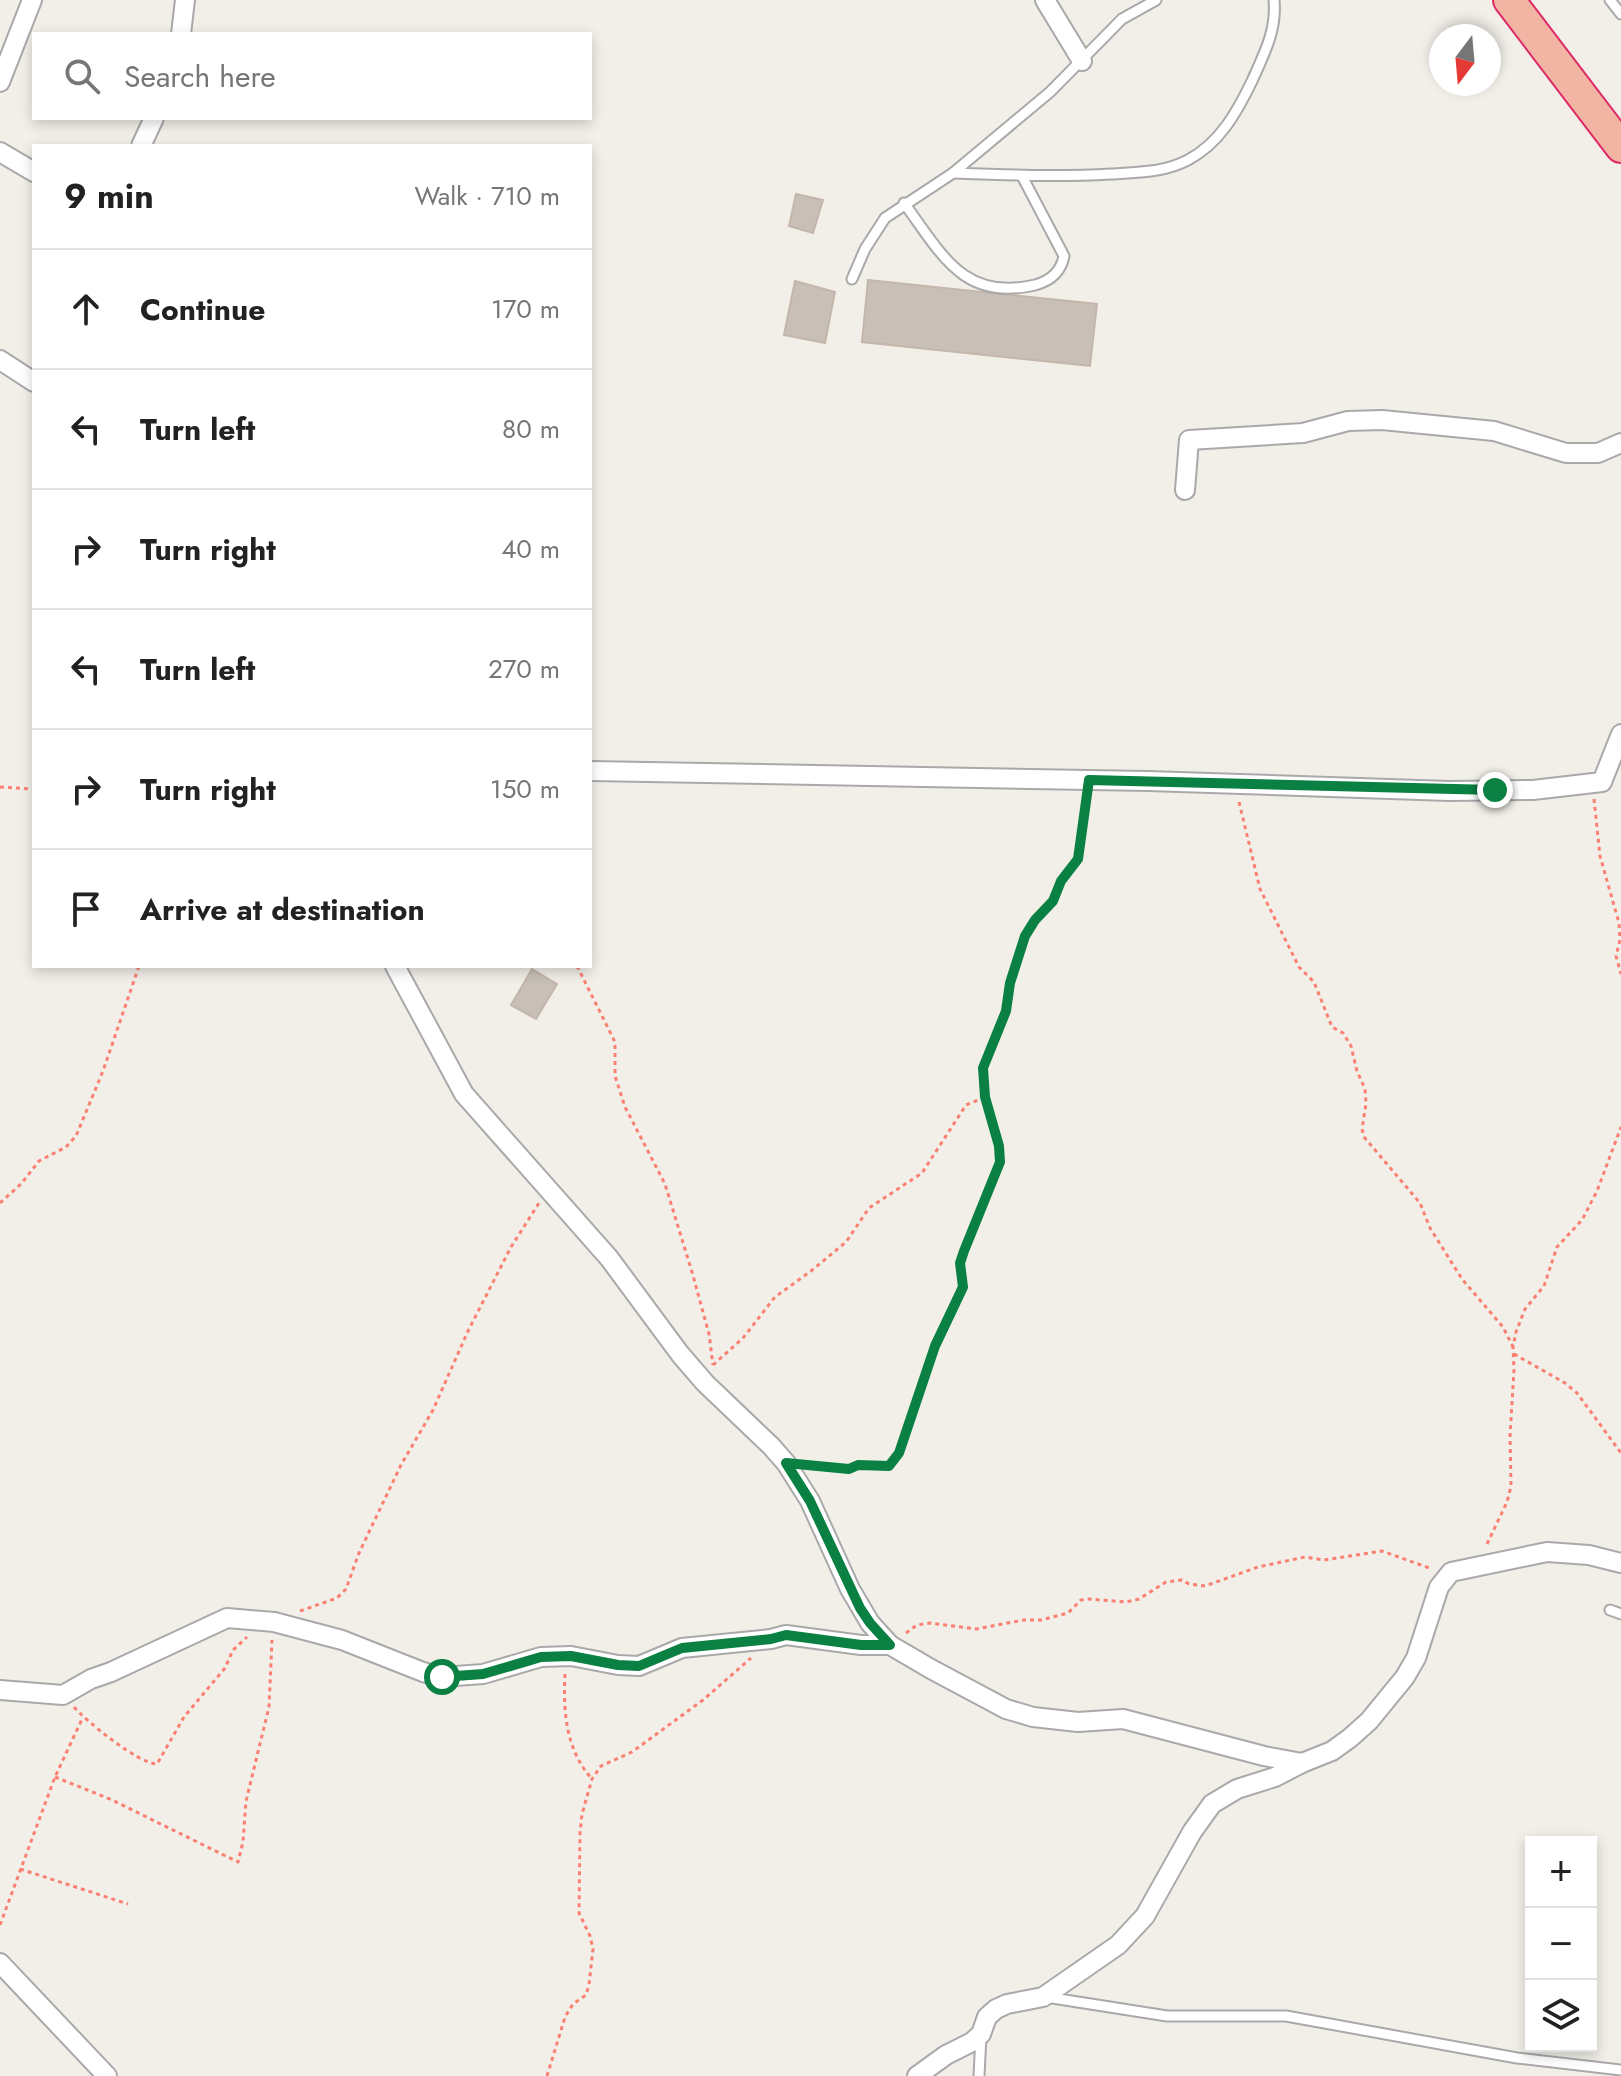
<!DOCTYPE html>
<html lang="en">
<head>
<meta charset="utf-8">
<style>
	:root { --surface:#fff; --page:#f2f2f2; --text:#222; --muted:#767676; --line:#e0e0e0 }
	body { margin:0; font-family:Jost,sans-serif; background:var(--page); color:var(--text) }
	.controls { position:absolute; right:24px; bottom:24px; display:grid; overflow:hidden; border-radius:0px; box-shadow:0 4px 12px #0003 }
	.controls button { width:72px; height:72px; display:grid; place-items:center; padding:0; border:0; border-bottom:2px solid var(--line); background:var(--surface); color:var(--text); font:40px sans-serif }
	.compass { position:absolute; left:1429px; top:24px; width:72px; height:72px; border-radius:50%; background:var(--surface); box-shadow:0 4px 12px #0003; rotate:196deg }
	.stop { position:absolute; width:24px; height:24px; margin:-18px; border:6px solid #0b8043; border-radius:50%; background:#fff }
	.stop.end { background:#0b8043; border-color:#fff; box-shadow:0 2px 8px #0008 }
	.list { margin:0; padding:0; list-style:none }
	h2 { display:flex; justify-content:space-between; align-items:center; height:104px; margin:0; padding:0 32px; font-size:34px }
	h2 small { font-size:26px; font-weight:400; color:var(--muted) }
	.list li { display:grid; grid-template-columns:52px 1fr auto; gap:24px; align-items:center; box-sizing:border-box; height:120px; padding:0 32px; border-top:2px solid var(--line) }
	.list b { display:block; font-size:30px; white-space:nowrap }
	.list em { font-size:26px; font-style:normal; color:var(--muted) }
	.icon { flex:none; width:44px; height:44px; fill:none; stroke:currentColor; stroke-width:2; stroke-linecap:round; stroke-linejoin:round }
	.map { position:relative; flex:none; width:1621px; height:2076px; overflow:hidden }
	.search { position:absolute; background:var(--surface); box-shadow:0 4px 12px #0003; left:32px; top:32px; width:560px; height:88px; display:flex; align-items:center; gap:20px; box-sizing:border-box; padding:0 28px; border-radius:0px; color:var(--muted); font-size:30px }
	.panel { position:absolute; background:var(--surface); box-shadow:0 4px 12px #0003; left:32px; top:144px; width:560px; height:824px; border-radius:0px }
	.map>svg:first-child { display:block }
</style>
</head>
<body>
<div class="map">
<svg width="1621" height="2076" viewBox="0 0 1621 2076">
	<rect width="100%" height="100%" fill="#f2efe9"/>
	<g fill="#c7bfb8" stroke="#c4b6ab" stroke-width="2">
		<polygon points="796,194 823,200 813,233 789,226"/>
		<polygon points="868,280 1097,304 1090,366 862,342"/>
		<polygon points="795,281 835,292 825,343 784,335"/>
		<polygon points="532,969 557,984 536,1019 511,1005"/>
	</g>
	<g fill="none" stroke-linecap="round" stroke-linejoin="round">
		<defs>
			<g id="service">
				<polyline points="1610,0 1621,14"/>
				<path d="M953,173C1006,175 1058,177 1111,174C1138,172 1163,173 1188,160C1220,143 1237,112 1252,81C1264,54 1277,30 1274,0"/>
				<path d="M904,203C941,253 963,302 1035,285C1050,281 1061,272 1064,256L1022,176"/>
				<polyline points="852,279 865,249 885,218 953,173 1050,92 1122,19 1156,0"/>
				<polyline points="1610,1610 1621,1614"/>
				<polyline points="1046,1997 1167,2016 1286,2016 1517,2058 1621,2070"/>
				<polyline points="979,2076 981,2035"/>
			</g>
			<g id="minor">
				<polyline points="1045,0 1082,61"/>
				<polyline points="181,34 185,0"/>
				<polyline points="0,82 32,0"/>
				<polyline points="141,146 154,118"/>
				<polyline points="0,152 34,172"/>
				<polyline points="0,360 34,382"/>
				<polyline points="1185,490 1189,440 1303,433 1348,421 1382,420 1494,431 1566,453 1598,453 1621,443"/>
				<polyline points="590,771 1148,781 1449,791 1533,790 1602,782 1621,734"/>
				<polyline points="395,966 464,1094 609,1258 680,1354 705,1383 771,1446 786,1463 810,1501 850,1589 870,1623 890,1645 931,1669 1006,1709 1033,1717 1078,1722 1123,1719 1264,1756 1302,1763 1332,1751 1350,1738 1369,1721 1405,1677 1416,1658 1439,1587 1451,1572 1547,1552 1589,1555 1621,1563"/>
				<polyline points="0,1690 63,1695 91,1679 111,1672 227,1618 274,1622 342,1640 423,1672 442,1677 483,1674 541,1657 571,1656 618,1665 639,1666 682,1648 771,1639 786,1635 861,1645 890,1645"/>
				<polyline points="0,1963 107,2076"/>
				<polyline points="917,2076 946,2055 972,2042 981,2034 987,2017 996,2009 1007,2004 1043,1997 1118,1945 1145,1916 1192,1832 1212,1804 1237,1789 1275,1777 1302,1763"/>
			</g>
			<polyline id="trunk" points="1509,0 1621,147"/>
		</defs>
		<use href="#service" stroke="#a9a9a9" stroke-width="13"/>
		<use href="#minor" stroke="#a9a9a9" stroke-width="22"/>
		<use href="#trunk" stroke="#dc2a67" stroke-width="34"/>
		<g stroke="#fa8072" stroke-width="3" stroke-dasharray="4 4" stroke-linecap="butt">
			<polyline points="0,787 34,789"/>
			<polyline points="1594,799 1600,856 1619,923 1620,940 1616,956 1621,974"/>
			<polyline points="1239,802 1260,889 1299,967 1314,982 1332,1027 1343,1033 1351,1046 1357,1071 1365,1089 1366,1104 1362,1129 1364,1137 1420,1203 1430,1228 1462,1279 1503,1327 1513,1347"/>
			<polyline points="577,966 615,1042 615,1076 625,1107 665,1184 692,1272 709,1334 713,1365"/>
			<polyline points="0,1203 21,1184 39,1161 66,1147 76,1136 103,1071 139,966"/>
			<polyline points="1514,1354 1565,1383 1577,1393 1621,1453"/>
			<polyline points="713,1365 743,1338 775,1297 811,1271 846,1242 869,1208 922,1173 966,1105 985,1097 983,1068 1006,1011 1010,983 1025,936 1035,920 1053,901 1061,881 1078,859 1086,797"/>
			<polyline points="809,1467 849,1469 858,1465 889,1466 899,1453 935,1346 963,1287 960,1263 964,1251 1000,1162 999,1146 985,1097"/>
			<polyline points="1487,1544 1507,1502 1511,1486 1510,1436 1514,1370 1513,1347 1516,1332 1525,1309 1544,1286 1557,1247 1582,1220 1597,1191 1621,1127"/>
			<polyline points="300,1611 337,1598 346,1589 359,1553 401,1465 433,1410 468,1331 511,1247 539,1203"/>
			<polyline points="906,1633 917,1625 930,1623 976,1629 1024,1620 1041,1620 1068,1613 1081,1600 1088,1599 1126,1602 1139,1599 1166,1582 1182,1580 1189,1584 1205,1586 1258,1567 1305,1557 1324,1560 1382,1551 1432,1569"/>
			<path d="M565,1674C563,1712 566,1750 592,1779"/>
			<path d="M74,1707C87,1722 139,1764 157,1764L184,1717L225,1668L233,1650L247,1637"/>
			<polyline points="55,1777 112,1800 238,1862 243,1842 246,1801 269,1707 272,1640"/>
			<polyline points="20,1869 128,1904"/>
			<polyline points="0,1925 55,1777 83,1717"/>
			<polyline points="547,2076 565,2017 573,2004 586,1995 589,1985 593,1949 590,1936 579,1913 580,1833 582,1814 592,1779 601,1766 632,1752 703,1700 751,1658"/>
		</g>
		<use href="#service" stroke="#fff" stroke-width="9"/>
		<use href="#minor" stroke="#fff" stroke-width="18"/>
		<use href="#trunk" stroke="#f2b4a3" stroke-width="30"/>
	</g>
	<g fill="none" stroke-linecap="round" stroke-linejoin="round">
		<polyline stroke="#0b8043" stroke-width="10" points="442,1677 483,1674 541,1657 571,1656 618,1665 639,1666 682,1648 771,1639 786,1635 861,1645 890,1645 870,1623 860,1608 810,1501 786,1463 849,1469 858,1465 889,1466 899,1453 935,1346 963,1287 960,1263 964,1251 1000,1162 999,1146 985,1097 983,1068 1006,1011 1010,983 1025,936 1035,920 1053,901 1061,881 1078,859 1089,780 1495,790"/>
	</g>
</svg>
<div class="controls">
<button>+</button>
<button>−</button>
<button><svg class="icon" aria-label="layers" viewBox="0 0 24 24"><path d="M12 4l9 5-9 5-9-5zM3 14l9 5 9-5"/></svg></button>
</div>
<svg class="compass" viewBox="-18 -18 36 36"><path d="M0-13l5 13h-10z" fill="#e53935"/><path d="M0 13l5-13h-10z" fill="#767676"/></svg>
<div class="stop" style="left:442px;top:1677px"></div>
<div class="stop end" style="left:1495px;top:790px"></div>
<div class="search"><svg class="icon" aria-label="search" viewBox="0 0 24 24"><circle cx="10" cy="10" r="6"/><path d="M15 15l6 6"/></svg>Search here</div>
<section class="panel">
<h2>9 min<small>Walk · 710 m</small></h2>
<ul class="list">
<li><svg class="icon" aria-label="ahead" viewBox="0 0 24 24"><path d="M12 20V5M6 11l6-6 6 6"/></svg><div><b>Continue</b></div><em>170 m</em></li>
<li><svg class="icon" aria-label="left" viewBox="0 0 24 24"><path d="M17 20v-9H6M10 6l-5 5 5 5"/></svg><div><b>Turn left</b></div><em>80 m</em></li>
<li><svg class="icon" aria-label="right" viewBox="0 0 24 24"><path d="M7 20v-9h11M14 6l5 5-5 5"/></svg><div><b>Turn right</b></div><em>40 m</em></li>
<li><svg class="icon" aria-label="left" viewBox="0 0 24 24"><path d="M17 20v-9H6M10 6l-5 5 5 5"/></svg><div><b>Turn left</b></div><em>270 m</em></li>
<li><svg class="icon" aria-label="right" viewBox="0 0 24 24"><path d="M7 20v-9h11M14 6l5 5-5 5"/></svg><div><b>Turn right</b></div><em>150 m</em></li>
<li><svg class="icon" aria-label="arrive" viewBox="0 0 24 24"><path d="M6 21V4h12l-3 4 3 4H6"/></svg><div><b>Arrive at destination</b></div></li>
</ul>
</section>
</div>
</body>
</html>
